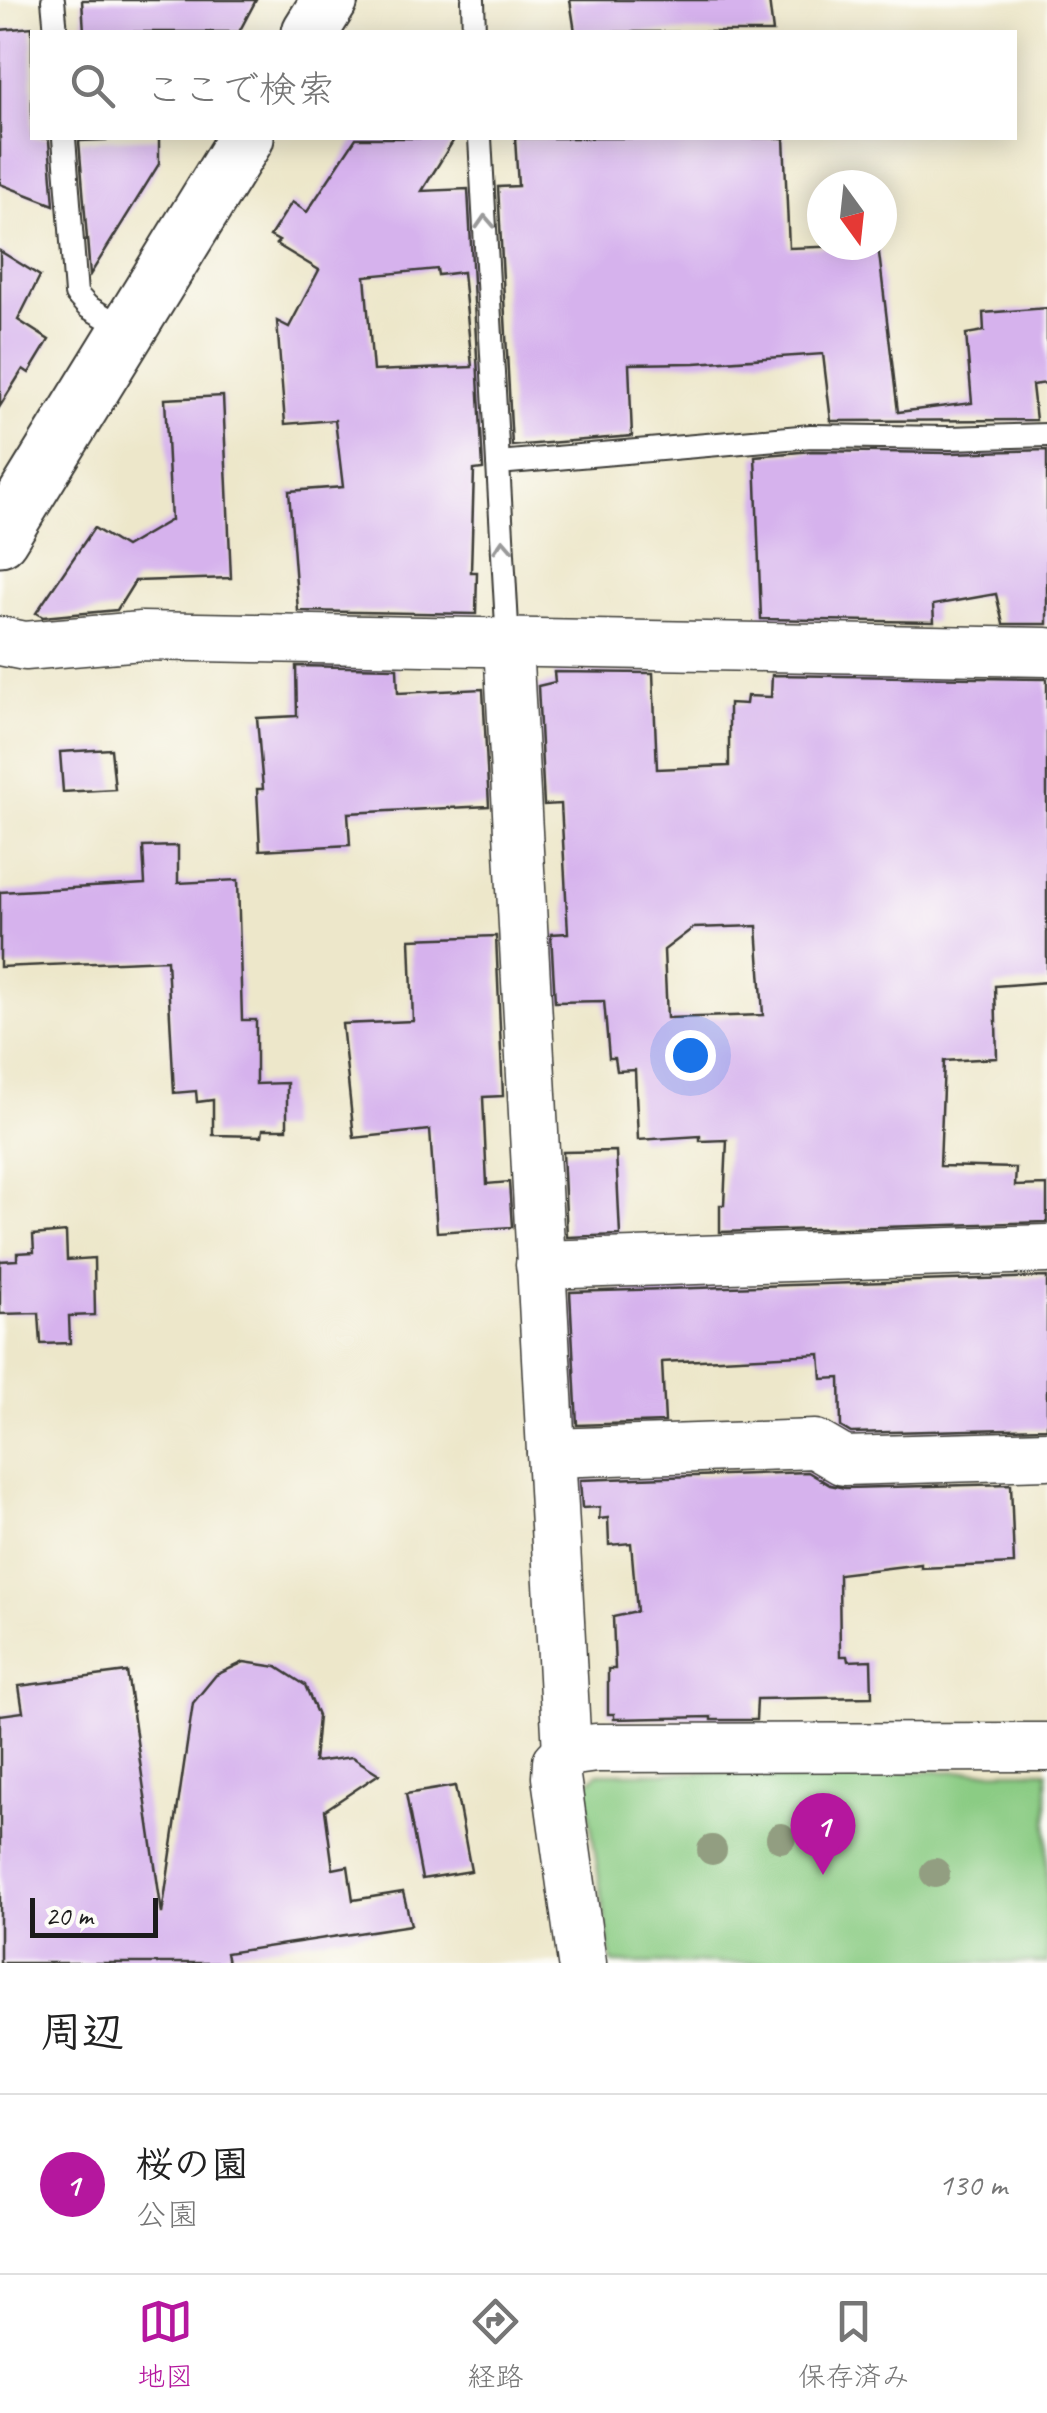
<!DOCTYPE html>
<html lang="ja">
<head>
<meta charset="utf-8">
<style>
	:root { --surface:#fff; --page:#f2f2f2; --text:#222; --muted:#767676; --line:#e0e0e0; --accent:#b5179e }
	body { margin:0; font-family:Caveat,"Klee One",sans-serif; background:var(--page); color:var(--text) }
	.compass { position:absolute; left:807px; top:170px; width:90px; height:90px; border-radius:50%; background:var(--surface); box-shadow:0 5px 25px #0003; rotate:165deg }
	.scale { position:absolute; left:30px; bottom:25px; width:128px; box-sizing:border-box; padding-left:10px; border:5px solid #1c1c1c; border-top:0; font-size:28px; line-height:35px; white-space:nowrap; color:#1c1c1c; -webkit-text-stroke:8px #fdfcf7; paint-order:stroke }
	.you { position:absolute; left:690px; top:1055px; width:35px; height:35px; margin:-25px; border:8px solid #fff; border-radius:50%; background:#1a73e8; box-shadow:0 0 0 15px #1a73e833 }
	.badge { display:grid; place-items:center; width:65px; height:65px; border-radius:50%; background:var(--accent); color:#fff; font-size:32px; font-weight:700 }
	.pin { position:absolute; translate:-50% -82px; filter:drop-shadow(0 2px 5px #0008) }
	.pin::after { content:''; position:absolute; top:52px; width:35px; height:30px; background:inherit; clip-path:polygon(0 0,100% 0,50% 100%) }
	.list { margin:0; padding:0; list-style:none }
	h2 { display:flex; justify-content:space-between; align-items:center; height:130px; margin:0; padding:0 40px; font-size:42px }
	h2 small { font-size:32px; font-weight:400; color:var(--muted) }
	.list li { display:grid; grid-template-columns:65px 1fr auto; gap:30px; align-items:center; box-sizing:border-box; height:180px; padding:0 40px; border-top:2px solid var(--line) }
	.list b { display:block; font-size:38px; white-space:nowrap }
	.list p { margin:0; font-size:32px; white-space:nowrap; color:var(--muted) }
	.list em { font-size:32px; font-style:normal; color:var(--muted) }
	.icon { flex:none; width:55px; height:55px; fill:none; stroke:currentColor; stroke-width:2; stroke-linecap:round; stroke-linejoin:round }
	.map { position:relative; flex:none; width:1047px; height:1963px; overflow:hidden }
	.search { position:absolute; background:var(--surface); box-shadow:0 5px 25px #0003; left:30px; right:30px; top:30px; height:110px; display:flex; align-items:center; gap:25px; box-sizing:border-box; padding:0 35px; border-radius:0px; color:var(--muted); font-size:38px }
	.sheet { height:310px; background:var(--surface) }
	nav { display:flex; justify-content:space-around; align-items:center; box-sizing:border-box; height:140px; border-top:2px solid var(--line); background:var(--surface); font-size:28px; color:var(--muted) }
	nav a { display:grid; justify-items:center; gap:5px }
	nav .on { color:var(--accent) }
	.map>svg:first-child { display:block }
</style>
</head>
<body>
<div class="map">
<svg width="1047" height="1963" viewBox="0 0 1047 1963">
	<rect width="100%" height="100%" fill="#fdfcf7"/>
	<filter id="ink" filterUnits="userSpaceOnUse"><feTurbulence type="fractalNoise" baseFrequency=".01" numOctaves="2"/><feDisplacementMap in="SourceGraphic" scale="20" xChannelSelector="R" yChannelSelector="G"/><feConvolveMatrix kernelMatrix="1 2 1 2 8 2 1 2 1" color-interpolation-filters="sRGB"/></filter>
	<filter id="wash" filterUnits="userSpaceOnUse"><feTurbulence type="fractalNoise" baseFrequency=".0048" numOctaves="4" result="noise"/><feDisplacementMap in="SourceGraphic" scale="40" xChannelSelector="R" yChannelSelector="G"/><feGaussianBlur stdDeviation="2.25" result="paint"/><feColorMatrix in="noise" values="0 0 0 0 0 0 0 0 0 0 0 0 0 0 0 0 0 1.4 0 .05"/><feComposite in="paint" operator="in"/></filter>
	<g filter="url(#wash)">
		<rect width="100%" height="100%" fill="#ede7ca"/>
		<polygon fill="#8bcc84" stroke="#547450" stroke-width="2.5" points="1047,1771 1047,1963 612,1963 585,1786 598,1773"/>
		<g id="blocks">
			<g fill="#d6b2ed" fill-rule="evenodd">
				<polygon points="82,0 256,0 239,32 84,32"/>
				<polygon points="570,0 769,0 773,32 575,32"/>
				<polygon points="32,27 32,138 48,138 49,141 54,205 0,184 0,30"/>
				<polygon points="159,138 159,164 90,275 79,141"/>
				<path d="M356,138H455L422,191L468,189L483,469L474,470L471,572H477L476,614L298,611L289,491L343,487L335,420L285,424L277,321L289,327L319,270L276,244L279,241L270,236L292,202L307,212ZM437,269L438,275L463,272L472,367L373,371L365,276Z"/>
				<polygon points="515,138 784,138 789,248 878,245 898,412 972,403 966,334 984,331 983,313 1047,308 1047,383 1032,385 1036,420 831,421 823,354 695,363 629,364 632,436 512,446 498,187 518,186"/>
				<polygon points="0,251 40,276 18,320 49,340 29,373 23,369 0,406"/>
				<polygon points="223,396 231,578 135,581 117,610 43,617 36,613 94,528 125,547 171,520 165,399"/>
				<polygon points="1047,450 1047,624 1003,624 996,594 933,605 934,622 761,619 755,456 812,451 950,453"/>
				<polygon points="296,666 397,668 398,693 483,689 489,806 348,813 350,845 260,850 257,789 263,789 257,718 297,716"/>
				<path d="M554,672L653,673L657,769L729,766V703L746,704L747,696L771,697L772,675L1047,679V982L995,986L997,1058L944,1061L940,1166L1016,1168L1015,1186L1047,1185V1222L720,1232V1205H724L727,1140L700,1141V1136L638,1140L635,1070L617,1071L615,1058H609L604,1001L555,1002L551,934L568,933L561,804L544,805L538,686L555,682ZM757,926L763,1015L667,1018L664,950L693,928Z"/>
				<polygon points="111,749 115,789 63,792 60,752"/>
				<polygon points="178,846 178,883 238,880 242,1020 256,1020 256,1084 287,1083 287,1129 263,1129 262,1136 213,1135 213,1100 197,1102 196,1091 174,1093 167,960 0,967 0,892 145,884 143,847"/>
				<polygon points="496,936 503,1096 483,1097 487,1184 509,1182 512,1227 437,1232 430,1130 354,1138 342,1024 413,1021 410,939"/>
				<polygon points="616,1151 620,1235 567,1237 563,1152"/>
				<polygon points="66,1232 67,1260 94,1258 95,1315 69,1316 70,1343 41,1344 39,1313 0,1314 0,1261 17,1260 17,1253 34,1252 33,1235"/>
				<polygon points="1047,1277 1047,1428 851,1433 841,1427 840,1378 822,1379 820,1354 662,1362 665,1422 577,1425 570,1292"/>
				<polygon points="808,1472 830,1485 845,1488 1011,1484 1014,1564 921,1568 921,1564 839,1574 840,1656 847,1656 848,1661 871,1660 872,1697 757,1699 756,1720 711,1720 711,1717 614,1719 614,1714 608,1714 608,1669 615,1669 613,1617 637,1612 631,1543 609,1545 608,1518 599,1519 600,1507 582,1508 580,1480"/>
				<polygon points="244,1662 277,1667 305,1685 318,1716 314,1762 352,1757 379,1774 325,1810 333,1869 348,1866 353,1900 403,1892 411,1925 226,1953 228,1963 0,1963 0,1715 23,1712 19,1686 127,1672 162,1914 193,1703 216,1675"/>
				<polygon points="455,1786 471,1871 422,1879 406,1794"/>
			</g>
		</g>
	</g>
	<g filter="url(#ink)">
		<use href="#blocks" fill-opacity="0" stroke="#3b3a36" stroke-width="2.5"/>
		<g fill="none" stroke-linecap="round" stroke-linejoin="round">
			<defs>
				<g id="lane">
					<polyline points="53,0 56,32"/>
					<polyline points="473,0 474,32"/>
					<polyline points="64,138 76,294 88,307 127,330"/>
					<polyline points="480,138 508,644"/>
					<polyline points="498,463 811,436 950,438 1047,435"/>
				</g>
				<g id="street">
					<polyline points="0,641 25,646 141,636 1047,652"/>
					<polyline points="508,644 567,1752"/>
					<polyline points="540,1265 1047,1249"/>
					<polyline points="551,1453 815,1444 844,1461 1047,1455"/>
					<polyline points="582,1963 556,1777 557,1762 567,1752 596,1748 1047,1747"/>
				</g>
				<g id="secondary">
					<polyline points="310,32 330,0"/>
					<polyline points="0,538 246,138"/>
				</g>
			</defs>
			<use href="#lane" stroke="#3b3a36" stroke-width="26"/>
			<use href="#street" stroke="#3b3a36" stroke-width="51"/>
			<use href="#secondary" stroke="#3b3a36" stroke-width="59"/>
			<use href="#lane" stroke="#fff" stroke-width="22"/>
			<use href="#street" stroke="#fff" stroke-width="48"/>
			<use href="#secondary" stroke="#fff" stroke-width="55"/>
		</g>
		<g fill="#929e81">
			<circle cx="781" cy="1838" r="15"/>
			<circle cx="712" cy="1850" r="15"/>
			<circle cx="935" cy="1873" r="15"/>
		</g>
		<defs><path id="oneway-chevron" d="M-2-3.5L2.5 0L-2 3.5" fill="none" stroke-width="1.6" stroke-linecap="round" stroke-linejoin="round" transform="scale(2.5)"/></defs>
		<g stroke="#999">
			<use href="#oneway-chevron" transform="translate(485 222) rotate(-93)"/>
			<use href="#oneway-chevron" transform="translate(503 546) rotate(-93)"/>
		</g>
	</g>
</svg>
<svg class="compass" viewBox="-18 -18 36 36"><path d="M0-13l5 13h-10z" fill="#e53935"/><path d="M0 13l5-13h-10z" fill="#767676"/></svg>
<div class="scale">20 m</div>
<div class="you"></div>
<div class="pin badge" style="left:823px;top:1875px">1</div>
<div class="search"><svg class="icon" aria-label="search" viewBox="0 0 24 24"><circle cx="10" cy="10" r="6"/><path d="M15 15l6 6"/></svg>ここで検索</div>
</div>
<section class="sheet">
<h2>周辺<small></small></h2>
<ul class="list">
<li><span class="badge">1</span><div><b>桜の園</b><p>公園</p></div><em>130 m</em></li>
</ul>
</section>
<nav>
<a class="on"><svg class="icon" aria-label="map" viewBox="0 0 24 24"><path d="M3 6l6-2 6 2 6-2v14l-6 2-6-2-6 2zM9 4v14M15 6v14"/></svg>地図</a>
<a><svg class="icon" aria-label="directions" viewBox="0 0 24 24"><path d="M12 3l9 9-9 9-9-9zM9 14v-3h6M13 9l2 2-2 2"/></svg>経路</a>
<a><svg class="icon" aria-label="saved" viewBox="0 0 24 24"><path d="M7 4h10v16l-5-4-5 4z"/></svg>保存済み</a>
</nav>
</body>
</html>
